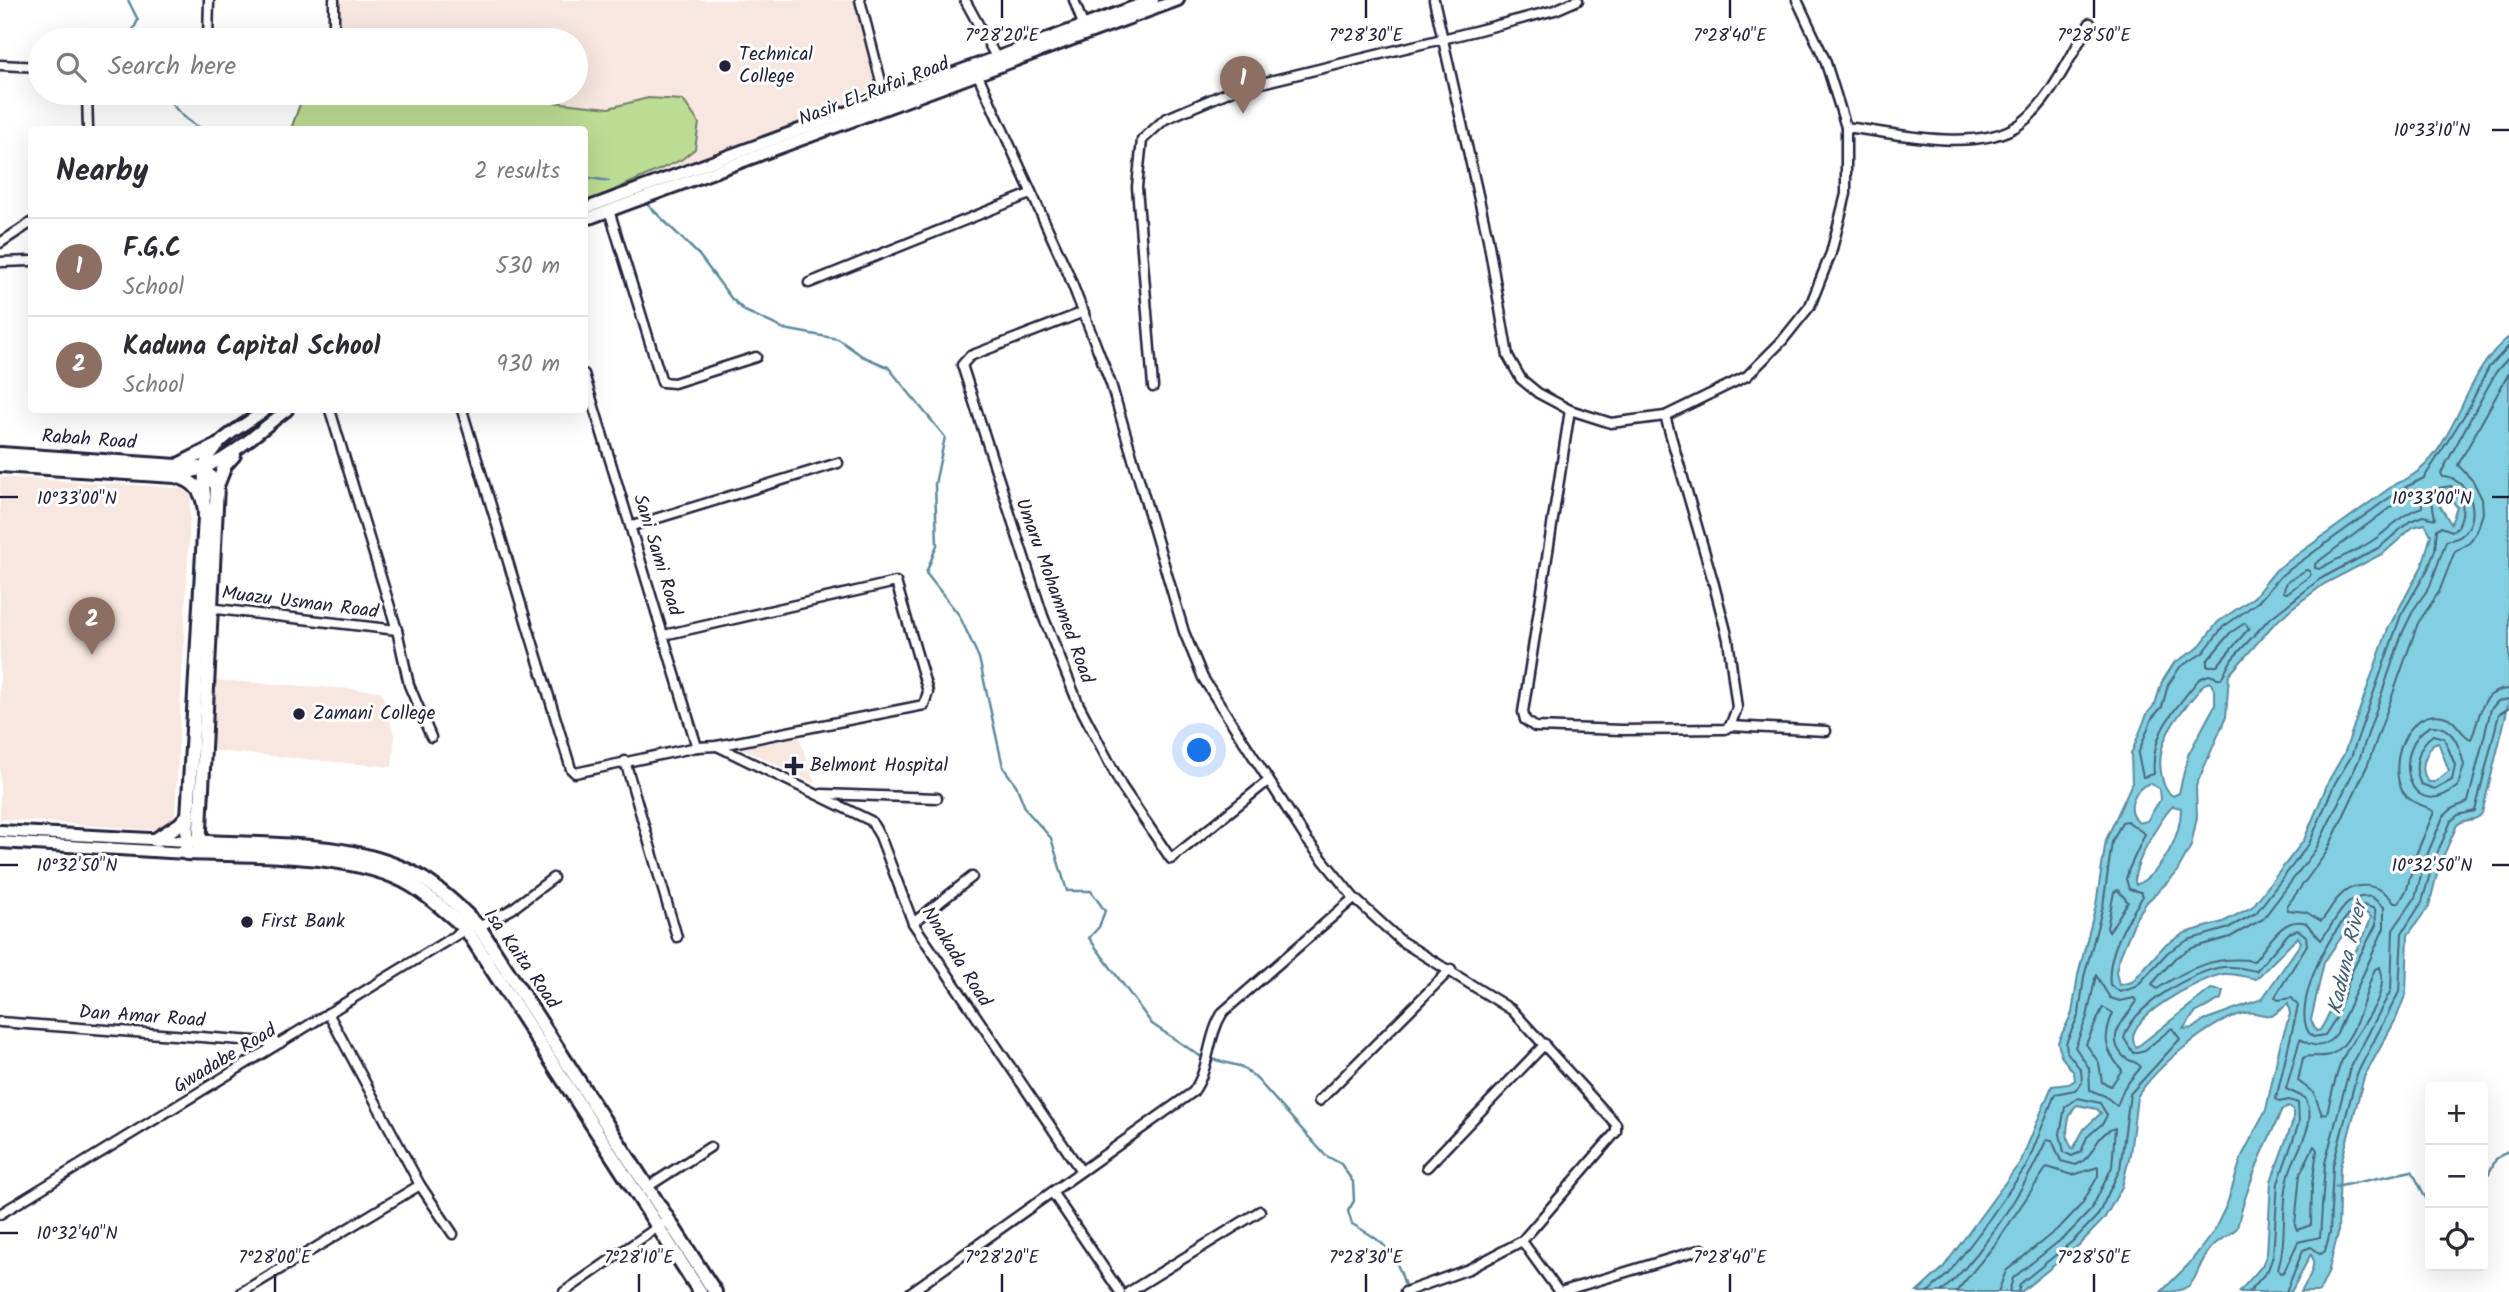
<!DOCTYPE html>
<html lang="en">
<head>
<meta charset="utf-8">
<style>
	:root { --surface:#fff; --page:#f7f7f7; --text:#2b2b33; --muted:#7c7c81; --line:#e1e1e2; --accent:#111827 }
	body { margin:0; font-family:Kalam,sans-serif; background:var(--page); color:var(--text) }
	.controls { position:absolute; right:21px; bottom:21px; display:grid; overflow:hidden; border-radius:7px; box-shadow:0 7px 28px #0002 }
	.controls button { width:63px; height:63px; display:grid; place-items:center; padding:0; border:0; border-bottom:2px solid var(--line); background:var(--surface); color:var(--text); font:35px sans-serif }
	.you { position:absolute; left:1200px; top:751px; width:24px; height:24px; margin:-18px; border:5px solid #fff; border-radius:50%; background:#1a73e8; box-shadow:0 0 0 10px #1a73e833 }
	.badge { display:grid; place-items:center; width:46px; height:46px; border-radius:50%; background:var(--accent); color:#fff; font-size:23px; font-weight:700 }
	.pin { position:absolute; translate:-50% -58px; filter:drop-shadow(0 2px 4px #0008) }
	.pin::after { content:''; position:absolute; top:37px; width:24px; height:21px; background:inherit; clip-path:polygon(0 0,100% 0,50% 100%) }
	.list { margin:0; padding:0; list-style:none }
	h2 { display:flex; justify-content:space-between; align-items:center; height:91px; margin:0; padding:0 28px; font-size:30px }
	h2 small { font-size:23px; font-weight:400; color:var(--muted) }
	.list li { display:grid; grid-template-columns:46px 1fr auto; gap:21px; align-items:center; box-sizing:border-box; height:98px; padding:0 28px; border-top:2px solid var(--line) }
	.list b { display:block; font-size:26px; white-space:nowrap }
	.list p { margin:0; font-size:23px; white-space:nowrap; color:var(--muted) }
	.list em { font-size:23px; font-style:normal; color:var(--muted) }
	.icon { flex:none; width:38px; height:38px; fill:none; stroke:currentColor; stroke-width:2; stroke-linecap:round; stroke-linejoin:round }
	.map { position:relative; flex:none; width:2509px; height:1292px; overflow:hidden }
	.search { position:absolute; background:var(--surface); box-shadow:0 7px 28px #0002; left:28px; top:28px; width:560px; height:77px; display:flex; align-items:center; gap:18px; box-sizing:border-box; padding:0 24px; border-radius:38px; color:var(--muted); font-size:26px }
	.panel { position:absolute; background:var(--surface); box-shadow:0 7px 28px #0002; left:28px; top:126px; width:560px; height:287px; border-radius:7px }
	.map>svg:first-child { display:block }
</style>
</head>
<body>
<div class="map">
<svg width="2509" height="1292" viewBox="0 0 2509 1292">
	<rect width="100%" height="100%" fill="#fff"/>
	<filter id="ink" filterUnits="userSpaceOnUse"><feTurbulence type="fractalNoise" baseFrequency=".0143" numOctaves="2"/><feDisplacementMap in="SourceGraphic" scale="14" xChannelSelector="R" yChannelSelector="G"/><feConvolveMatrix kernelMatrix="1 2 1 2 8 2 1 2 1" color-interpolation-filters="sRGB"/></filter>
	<g filter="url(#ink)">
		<g fill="#f7e7e0">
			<polygon points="340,0 858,0 882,94 635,185 590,175 584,130 341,93 576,93 576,40 341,40"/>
			<polygon points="0,477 181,488 191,495 175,816 157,830 0,819"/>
			<polygon points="213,680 381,691 395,737 392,767 207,750"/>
			<polygon points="799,737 815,784 742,748"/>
		</g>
		<polygon fill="#bcdc94" stroke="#6f7f68" stroke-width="2" points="315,93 505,93 533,100 609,108 648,98 683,100 699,123 695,149 681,160 585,203 584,130 291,129 300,104"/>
		<path fill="#82cfe1" stroke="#5c8a9f" stroke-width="2" fill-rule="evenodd" d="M2509,337V699L2506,715L2482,813C2476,823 2465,817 2457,825L2439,866L2429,906L2408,935L2406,993L2396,1019L2364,1077L2340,1167L2338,1233L2328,1273L2319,1292H2301C2307,1281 2318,1265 2311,1254L2291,1292H2239L2262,1266L2267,1254L2271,1181L2293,1121V1110L2289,1107L2282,1110C2264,1148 2246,1187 2237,1228C2229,1236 2219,1239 2211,1248C2190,1274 2203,1292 2161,1292L2188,1265L2214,1231L2227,1204L2242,1156L2266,1110L2280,1045L2290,1014L2288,1004L2272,1016C2263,1016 2254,1011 2245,1013C2211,1020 2155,1068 2137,1097L2130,1154L2122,1187L2104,1219L2079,1245L2021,1292H1917L1942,1269L2021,1161L2052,1086L2069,1084L2075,1080L2074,1073L2061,1056L2058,1042L2072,1013L2078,975L2096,905L2106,840L2132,783L2131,754L2147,714L2155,704L2162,682L2174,663L2198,648L2218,622L2254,597L2276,570L2397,483C2458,461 2459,374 2509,337ZM2445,492L2457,507L2451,524L2439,504L2440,496ZM2425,524L2431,535L2422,566L2388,629L2344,754L2329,780L2304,840L2252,907L2223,922L2185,933L2164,946L2132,982L2119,985L2116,972L2119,959L2136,918L2147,902L2175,875L2191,846L2197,817L2196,786L2226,717L2229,675L2273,625L2292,608L2324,584L2384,553L2413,527ZM2210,682L2215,691V705L2188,755L2179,793L2173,796C2164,790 2163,782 2161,772C2155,736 2184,710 2204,684ZM2438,742L2449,771L2435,782H2429C2418,770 2425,756 2433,744ZM2150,783L2159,789L2160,800L2147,821L2139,823C2125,810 2133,789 2150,783ZM2173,806L2181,808C2181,837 2162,872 2136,885C2129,871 2161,817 2173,806ZM2365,912L2371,917C2367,935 2354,951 2347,968C2337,989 2333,1011 2320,1030L2316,1031L2311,1020L2324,962L2357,915ZM2298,937L2301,942L2298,947L2262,999L2204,1020L2193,1028L2183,1029L2195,1013L2221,999L2223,991L2211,989L2141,1044L2136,1047C2116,1021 2202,977 2224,974C2235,973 2245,977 2256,979ZM2077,1105L2097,1109L2101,1113L2084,1129L2073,1149C2064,1139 2066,1114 2077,1105Z"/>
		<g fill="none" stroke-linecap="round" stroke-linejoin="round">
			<g stroke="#48677d" stroke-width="2">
				<path d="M2509,357L2496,372L2441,473L2443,477C2470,478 2484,518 2461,536C2457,539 2451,540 2446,541L2430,586L2414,609L2402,634L2359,760L2316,849L2263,919L2230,937L2192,948L2175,958L2152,984L2157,989C2188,968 2216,955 2254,961C2268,946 2282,915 2306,923L2321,940C2336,922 2344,892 2372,897L2384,907V928L2337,1033C2326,1048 2315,1049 2300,1039L2286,1089L2305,1098C2319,1121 2297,1149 2290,1171C2280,1204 2288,1237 2278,1270L2280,1273L2284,1272L2298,1242L2320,1237L2325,1163L2349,1071L2391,990L2393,930L2415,898L2425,860L2443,817L2453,808L2468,802L2491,709L2498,701L2509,699"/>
				<path d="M2509,373L2458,465L2473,481L2482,499L2483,513L2477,531L2469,543L2455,551L2439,592L2418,623L2368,764L2326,853L2287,906L2288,910L2306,912L2321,921C2328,914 2331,905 2338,898C2354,879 2381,883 2394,903H2399L2407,889L2415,857L2434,812C2426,804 2411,805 2403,792C2387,766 2406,708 2443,716C2457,719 2460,735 2471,739C2481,719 2478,690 2509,689"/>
				<path d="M2422,492V507C2401,513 2390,530 2372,541C2355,552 2336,559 2319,569L2315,568V564L2404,497Z"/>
				<polygon points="2306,570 2310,571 2310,576 2287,593 2283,592 2287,582"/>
				<polygon points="2245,623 2249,628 2217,666 2207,666 2207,661 2230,633"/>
				<path d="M2431,726C2453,725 2460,747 2464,765L2458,786C2405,828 2391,744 2431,726Z"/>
				<path d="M2433,735L2444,738L2455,765L2452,780L2435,789L2421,784C2412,768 2418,745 2433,735Z"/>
				<polygon points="2118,890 2128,902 2109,932 2107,928 2114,892"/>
				<path d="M2363,905L2375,909L2376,925L2353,969L2336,1018L2325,1035L2313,1037C2284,1016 2335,913 2363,905Z"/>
				<path d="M2380,967C2391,997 2356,1031 2344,1056C2335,1074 2332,1094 2327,1113L2322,1115L2314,1093L2298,1081L2303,1058C2311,1054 2321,1058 2330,1055C2358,1043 2363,994 2375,969Z"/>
				<path d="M2096,975L2110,998L2120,1001L2134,998L2137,1001C2127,1018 2104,1035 2123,1056C2129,1062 2137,1061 2141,1067L2124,1088L2117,1106L2105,1096L2090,1090L2089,1068L2075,1047L2087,1017Z"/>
				<path d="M2103,1007L2113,1013C2103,1037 2104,1050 2122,1070L2111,1086L2102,1082L2099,1063L2086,1044Z"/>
				<polygon points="2078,1098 2100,1103 2107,1115 2103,1123 2087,1137 2081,1152 2072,1156 2064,1152 2060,1134 2065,1107"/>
				<polygon points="2314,1146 2317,1150 2312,1185 2311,1225 2297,1230 2295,1225 2300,1174"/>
				<path d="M1928,1292L1948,1274L1981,1231L2027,1165L2055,1094L2075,1090L2082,1083L2081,1070L2067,1052L2066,1043L2079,1014L2084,977L2103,906L2112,842L2122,822L2127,821L2145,834L2129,869L2126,879L2129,889L2141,892L2143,896C2127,921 2106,954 2110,985L2120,992L2136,987L2168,952L2188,940L2226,929L2256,913L2309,844L2335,783L2351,757L2401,615L2428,569L2435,550L2437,529L2441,527L2452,531L2458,527C2465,511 2465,499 2451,486L2439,488L2432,501L2435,519L2423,516L2410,521L2380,547L2320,579L2268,620L2232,659L2221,679L2209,675L2199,679C2175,710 2150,733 2154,774L2143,777L2138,754L2152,718L2162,707L2168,685L2180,667L2203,653L2223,627L2258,602L2282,575L2400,490L2424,478L2467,411L2489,367L2509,346"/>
				<path d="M1941,1292C1982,1256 2025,1188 2047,1139L2052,1140L2061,1161L2076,1165C2096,1157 2093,1135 2115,1128L2112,1167L2091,1210L2068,1234L2013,1278L2009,1292"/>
				<polyline points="1956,1292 1997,1242 2047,1167 2073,1175 2098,1167 2098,1176 2082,1204 2061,1226 2006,1271 1998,1292"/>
				<path d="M2018,1292L2020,1284L2074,1240L2098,1215L2120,1169L2130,1094L2180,1039L2172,1028L2145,1050L2133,1053L2124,1038C2132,1007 2192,971 2223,967C2235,966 2245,969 2256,971L2289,933L2298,930L2306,936L2307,945L2275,997L2278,1000L2292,998L2298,1006L2276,1099L2279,1102L2289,1100L2298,1103L2299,1123L2278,1183L2273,1256L2268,1270L2249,1292"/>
				<polyline points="2286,1292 2303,1250 2311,1247 2321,1254 2325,1251 2330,1232 2333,1165 2357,1074 2399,992 2402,933 2422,902 2433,863 2451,821 2458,815 2475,811 2499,714 2509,708"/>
			</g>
			<g stroke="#5c8a9f" stroke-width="2.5">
				<polyline points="128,0 138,20 131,34 133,40"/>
				<path d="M165,93C173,108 189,125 206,130"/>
				<polyline points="584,177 609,181"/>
				<path d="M647,204L699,255L731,298L745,311L784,329L838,339L862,356L888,367L945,437L935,484L937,545L926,573L959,615L979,658L1003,767L1016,785L1026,810L1051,838L1067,891H1091L1105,911L1099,927L1089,938L1152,1024L1200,1056L1239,1066L1254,1076L1325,1155L1341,1164L1353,1182L1354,1201L1348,1211L1352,1224C1386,1243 1395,1250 1406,1289"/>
				<polyline points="2483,1185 2496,1159 2509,1150"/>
				<polyline points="2335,1187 2412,1171 2430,1206"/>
			</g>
			<defs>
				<g id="street">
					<polyline points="334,0 334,40"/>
					<polyline points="860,0 885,97"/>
					<polyline points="965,0 996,57"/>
					<polyline points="1074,0 1083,25"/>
					<polyline points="1434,0 1488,239 1508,356 1521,379 1538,393 1570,410 1611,423 1665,416 1747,376 1782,341 1810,306 1831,253 1846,194 1846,127 1825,60 1797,0"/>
					<polyline points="208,40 209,0"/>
					<polyline points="0,65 40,67"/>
					<polyline points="977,73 1068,273 1111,384 1184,632 1203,678 1307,840 1354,898 1401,941 1512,1010 1616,1124 1616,1132 1522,1241 1469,1269 1405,1292"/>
					<polyline points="87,93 88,130"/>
					<path d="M1846,127C1894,133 1978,154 2020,124C2051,101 2070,56 2090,23"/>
					<polyline points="609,210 662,382 674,383 756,357"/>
					<polyline points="0,243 32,222"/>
					<polyline points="0,262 32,261"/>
					<polyline points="809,283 1030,194"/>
					<polyline points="1084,312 970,356 962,365 1043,616 1078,703 1122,787 1171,859 1268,781"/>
					<polyline points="584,374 697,747"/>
					<polyline points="1153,387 1137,187 1142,140 1165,119 1233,90 1475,31 1555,10 1578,0"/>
					<polyline points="330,410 397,630 409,685 431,737"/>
					<polyline points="462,410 571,769 575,773 697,747 717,746 924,705 928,692 896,582 664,635"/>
					<polyline points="1570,410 1523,712 1525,720 1535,727 1622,730 1725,729 1730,726 1737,708 1728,639 1713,581 1665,416"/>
					<polyline points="632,526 838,463"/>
					<polyline points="208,608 397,630"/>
					<polyline points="1730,726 1826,731"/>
					<polyline points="717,746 871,821 880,836 913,923 1081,1171"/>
					<polyline points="625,761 677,937"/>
					<polyline points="822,794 937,798"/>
					<polyline points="913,923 972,877"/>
					<polyline points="479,927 512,909 553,878"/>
					<polyline points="328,1013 420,1185 453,1234"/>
					<polyline points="0,1022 280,1043"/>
					<polyline points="1319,1101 1451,969"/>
					<polyline points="1427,1167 1545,1044"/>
					<polyline points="649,1186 710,1147"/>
					<polyline points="1052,1192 1120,1292"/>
					<polyline points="0,1214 466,929"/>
					<polyline points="1522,1241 1559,1292"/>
					<polyline points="242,1292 420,1185"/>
					<polyline points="564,1292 662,1224"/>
					<path d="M911,1292L1193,1092C1210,1069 1207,1037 1223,1012L1354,898"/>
					<polyline points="1129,1292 1260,1211"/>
					<polyline points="1560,1292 1702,1249"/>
				</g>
				<g id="secondary">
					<polyline points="584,209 1153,0"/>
					<polyline points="584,220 1178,0"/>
					<path d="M175,476C223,469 250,437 287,410"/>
					<path d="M205,498C205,489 203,479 204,470C207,443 246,424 266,410"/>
					<polyline points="0,831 187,841"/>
					<polyline points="0,842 186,853"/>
				</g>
				<g id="primary">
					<polyline points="0,454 192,467 204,469 217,486 199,849"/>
					<polyline points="180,464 216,446"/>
					<path d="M0,465L175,476C198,481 205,495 205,517L186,853C250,855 356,852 411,885C431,897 449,914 466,929L700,1292"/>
					<polyline points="217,486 225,465 234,455"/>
					<polyline points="155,840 180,824 189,814"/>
					<path d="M187,841C261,846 345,839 413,873C438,886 460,907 479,927L715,1292"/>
				</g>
			</defs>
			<use href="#street" stroke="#22223b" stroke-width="13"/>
			<use href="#secondary" stroke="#22223b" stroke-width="16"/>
			<use href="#primary" stroke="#22223b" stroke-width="18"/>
			<use href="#street" stroke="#fff" stroke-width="8"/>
			<use href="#secondary" stroke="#fff" stroke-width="10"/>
			<use href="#primary" stroke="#fff" stroke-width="12"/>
		</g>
	</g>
	<path fill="none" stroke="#22223b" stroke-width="2.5" d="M1002,0V18M1366,0V18M1730,0V18M2094,0V18M2492,130H2509M0,497H18M2492,497H2509M0,865H18M2492,865H2509M0,1233H18M275,1274V1292M639,1274V1292M1002,1274V1292M1366,1274V1292M1730,1274V1292M2094,1274V1292"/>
	<g fill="#22223b" stroke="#fff" stroke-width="2.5">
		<circle cx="725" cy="66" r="7"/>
		<circle cx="299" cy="714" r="7"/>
		<path d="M790.5 755.5h7v7h7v7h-7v7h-7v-7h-7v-7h7z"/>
		<circle cx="247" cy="922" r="7"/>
	</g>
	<g text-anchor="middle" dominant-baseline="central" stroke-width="6" stroke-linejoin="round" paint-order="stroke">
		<g font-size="19" fill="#22223b" stroke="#fff" text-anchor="start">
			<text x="739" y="55">Technical<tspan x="739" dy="22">College</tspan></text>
			<text x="313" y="714">Zamani College</text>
			<text x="810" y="766">Belmont Hospital</text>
			<text x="261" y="922">First Bank</text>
		</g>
		<g font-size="19" fill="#22223b" stroke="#fff">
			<text transform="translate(874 92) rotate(-21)">Nasir El-Rufai Road</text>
			<text transform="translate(89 440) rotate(4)">Rabah Road</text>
			<text transform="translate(657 555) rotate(73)">Sani Sami Road</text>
			<text transform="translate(1054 591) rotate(70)">Umaru Mohammed Road</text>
			<text transform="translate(300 603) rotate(7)">Muazu Usman Road</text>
			<text transform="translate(956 957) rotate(58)">Nnakada Road</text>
			<text transform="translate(521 959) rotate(55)">Isa Kaita Road</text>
			<text transform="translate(142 1017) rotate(4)">Dan Amar Road</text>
			<text transform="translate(225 1059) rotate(-31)">Gwadabe Road</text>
		</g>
		<g font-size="21" font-style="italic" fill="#445f75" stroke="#fff">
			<text transform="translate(2348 958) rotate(-77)">Kaduna River</text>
		</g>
	</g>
	<g font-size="18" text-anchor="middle" fill="#22223b" stroke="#fff" stroke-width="6" stroke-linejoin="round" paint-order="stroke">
		<text x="1002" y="41">7°28'20"E</text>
		<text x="1366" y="41">7°28'30"E</text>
		<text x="1730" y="41">7°28'40"E</text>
		<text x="2094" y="41">7°28'50"E</text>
		<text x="2432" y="136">10°33'10"N</text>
		<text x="77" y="504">10°33'00"N</text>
		<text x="2432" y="504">10°33'00"N</text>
		<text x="77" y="871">10°32'50"N</text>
		<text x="2432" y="871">10°32'50"N</text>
		<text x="77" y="1239">10°32'40"N</text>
		<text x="275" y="1263">7°28'00"E</text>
		<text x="639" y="1263">7°28'10"E</text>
		<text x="1002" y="1263">7°28'20"E</text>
		<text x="1366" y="1263">7°28'30"E</text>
		<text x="1730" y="1263">7°28'40"E</text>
		<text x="2094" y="1263">7°28'50"E</text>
	</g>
</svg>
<div class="controls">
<button>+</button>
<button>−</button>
<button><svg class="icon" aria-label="locate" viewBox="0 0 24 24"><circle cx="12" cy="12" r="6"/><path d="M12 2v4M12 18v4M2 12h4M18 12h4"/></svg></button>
</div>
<div class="you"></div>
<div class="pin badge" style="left:1243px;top:114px;background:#8d6e63">1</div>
<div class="pin badge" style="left:92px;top:655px;background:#8d6e63">2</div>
<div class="search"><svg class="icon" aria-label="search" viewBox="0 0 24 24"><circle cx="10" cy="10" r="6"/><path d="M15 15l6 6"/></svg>Search here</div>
<section class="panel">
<h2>Nearby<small>2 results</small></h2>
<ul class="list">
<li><span class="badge" style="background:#8d6e63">1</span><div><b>F.G.C</b><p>School</p></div><em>530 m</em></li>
<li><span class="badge" style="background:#8d6e63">2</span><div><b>Kaduna Capital School</b><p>School</p></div><em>930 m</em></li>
</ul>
</section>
</div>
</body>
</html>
